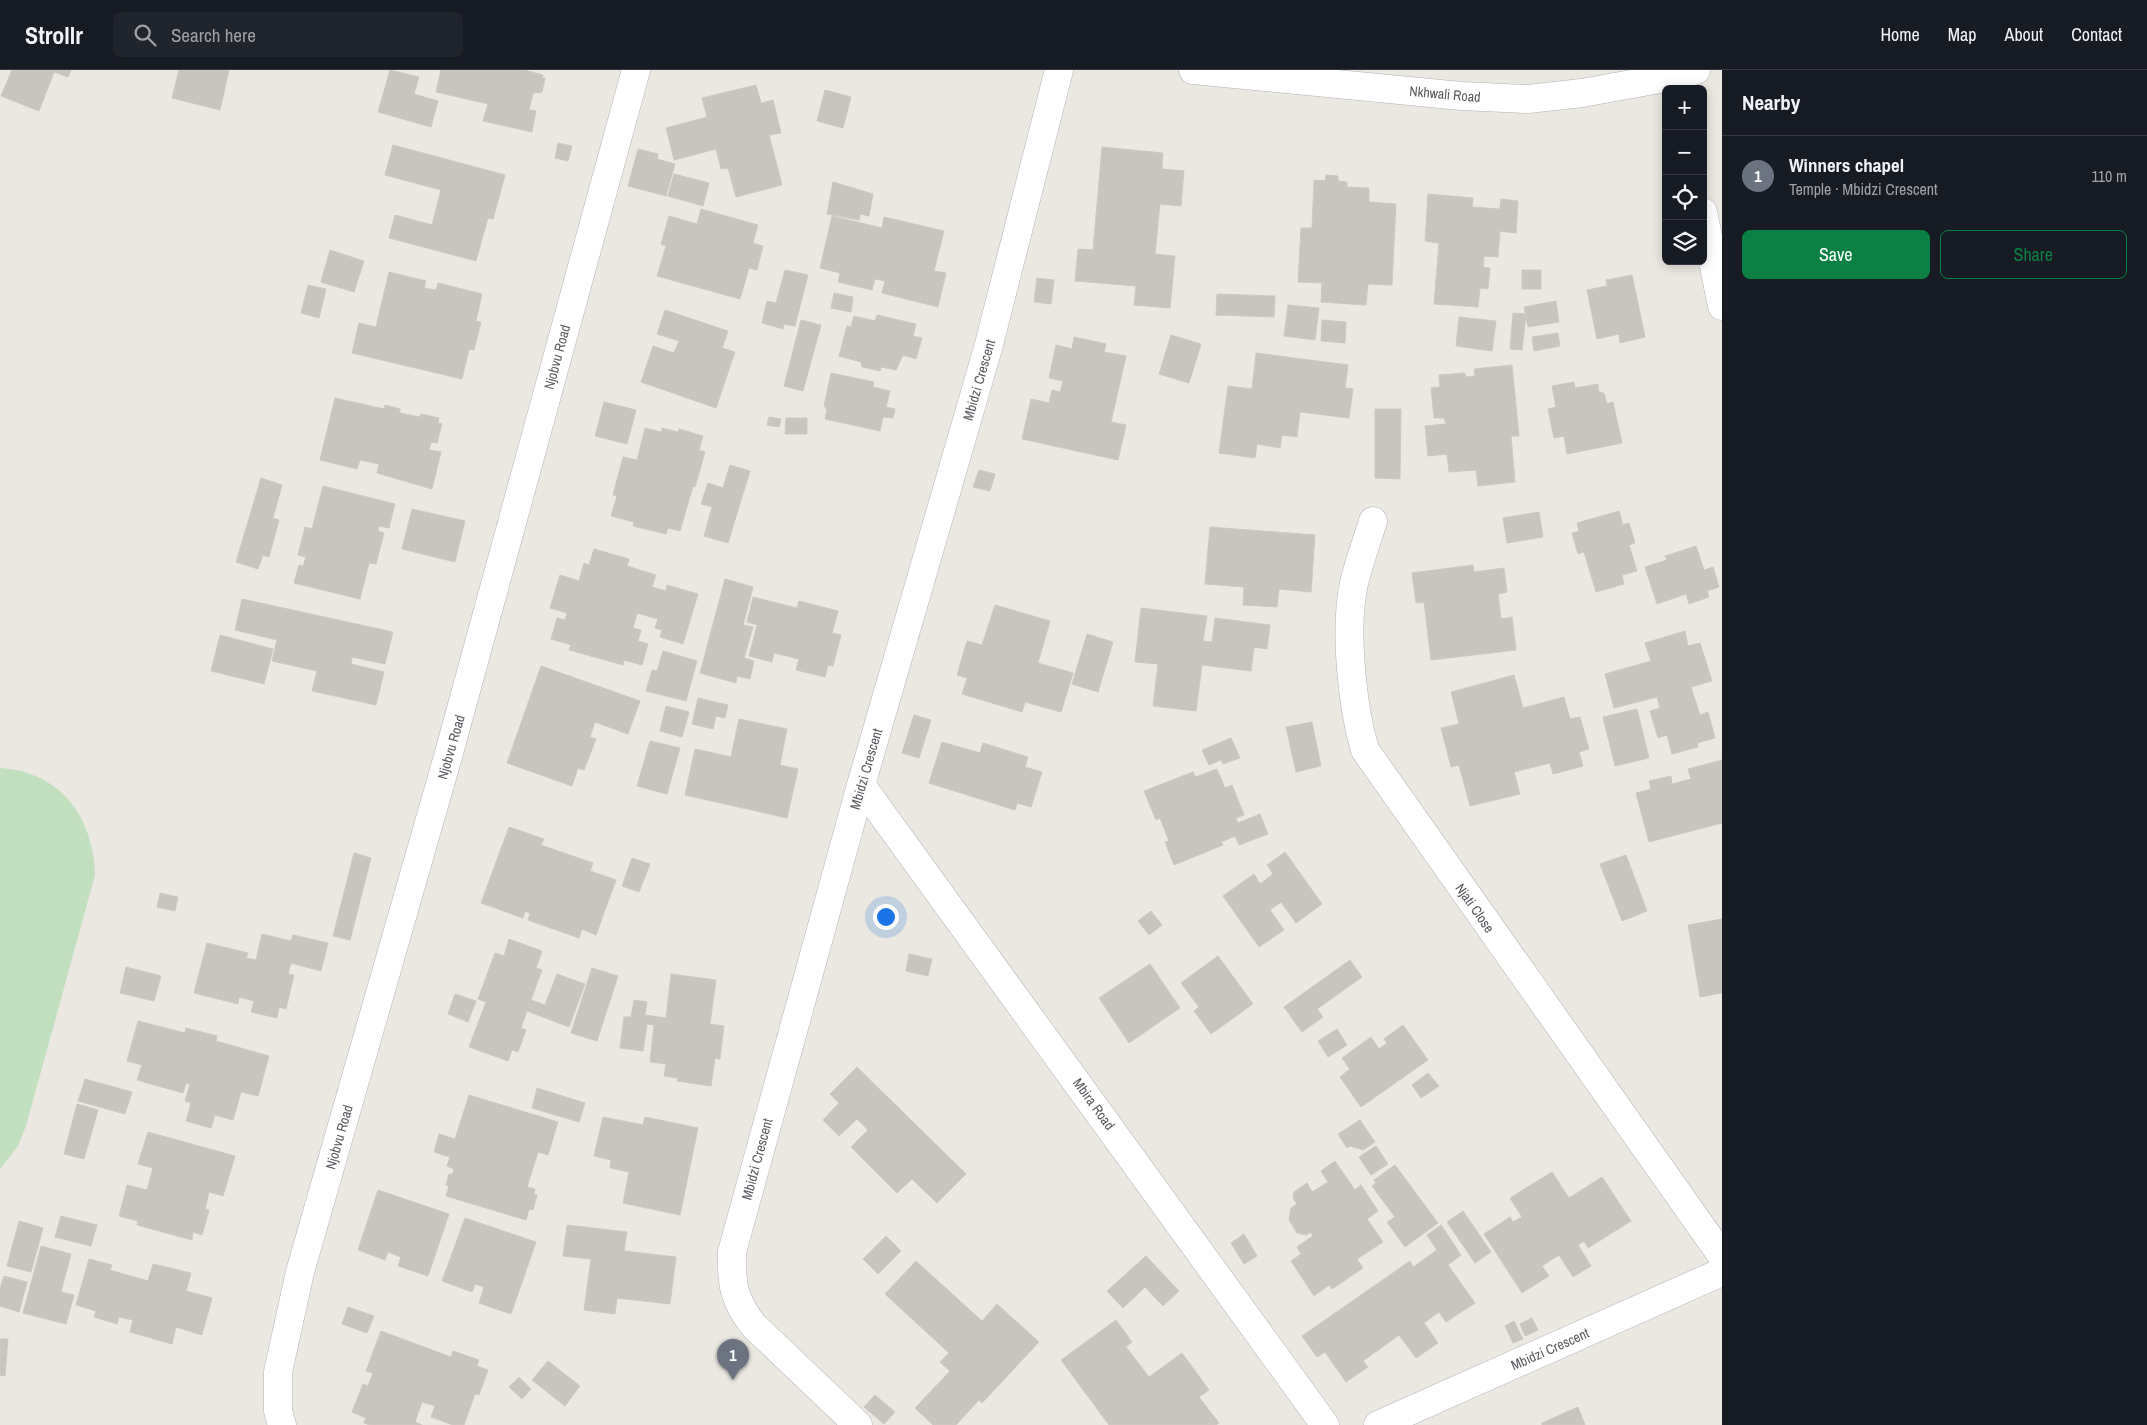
<!DOCTYPE html>
<html lang="en">
<head>
<meta charset="utf-8">
<style>
	:root { --surface:#171b24; --page:#20242c; --text:#f1f3f6; --muted:#9ea1a6; --line:#363941; --accent:#0b8043 }
	body { margin:0; font-family:"Archivo Narrow",sans-serif; background:var(--page); color:var(--text) }
	.controls { position:absolute; right:15px; top:15px; display:grid; overflow:hidden; border-radius:8px; box-shadow:0 2px 12px #0003 }
	.controls button { width:45px; height:45px; display:grid; place-items:center; padding:0; border:0; border-bottom:1px solid var(--line); background:var(--surface); color:var(--text); font:25px sans-serif }
	.you { position:absolute; left:885px; top:846px; width:18px; height:18px; margin:-12px; border:4px solid #fff; border-radius:50%; background:#1a73e8; box-shadow:0 0 0 8px #1a73e833 }
	.badge { display:grid; place-items:center; width:32px; height:32px; border-radius:50%; background:var(--accent); color:#fff; font-size:16px; font-weight:700 }
	.pin { position:absolute; translate:-50% -41px; filter:drop-shadow(0 1px 2px #0008) }
	.pin::after { content:''; position:absolute; top:26px; width:18px; height:15px; background:inherit; clip-path:polygon(0 0,100% 0,50% 100%) }
	.list { margin:0; padding:0; list-style:none }
	h2 { display:flex; justify-content:space-between; align-items:center; height:65px; margin:0; padding:0 20px; font-size:21px }
	h2 small { font-size:16px; font-weight:400; color:var(--muted) }
	.list li { display:grid; grid-template-columns:32px 1fr auto; gap:15px; align-items:center; box-sizing:border-box; height:80px; padding:0 20px; border-top:1px solid var(--line) }
	.list b { display:block; font-size:19px; white-space:nowrap }
	.list p { margin:0; font-size:16px; white-space:nowrap; color:var(--muted) }
	.list em { font-size:16px; font-style:normal; color:var(--muted) }
	.actions { display:flex; gap:10px; padding:15px 20px }
	.actions a { flex:1; padding:11px 0; border:1px solid var(--accent); border-radius:8px; text-align:center; font-size:18px; color:var(--accent) }
	.actions .main { background:var(--accent); color:#fff }
	.icon { flex:none; width:28px; height:28px; fill:none; stroke:currentColor; stroke-width:2; stroke-linecap:round; stroke-linejoin:round }
	.map { position:relative; flex:none; width:1722px; height:1355px; overflow:hidden }
	header { display:flex; align-items:center; gap:30px; box-sizing:border-box; height:70px; padding:0 25px; background:var(--surface); border-bottom:1px solid var(--line) }
	header strong { font-size:24px }
	nav { display:flex; gap:28px; margin-inline-start:auto; font-size:18px }
	.search { width:350px; height:45px; background:var(--page); display:flex; align-items:center; gap:12px; box-sizing:border-box; padding:0 18px; border-radius:8px; color:var(--muted); font-size:19px }
	main { display:flex }
	aside { flex:1; background:var(--surface) }
	.map>svg:first-child { display:block }
</style>
</head>
<body>
<header>
<strong>Strollr</strong>
<div class="search"><svg class="icon" aria-label="search" viewBox="0 0 24 24"><circle cx="10" cy="10" r="6"/><path d="M15 15l6 6"/></svg>Search here</div>
<nav><a>Home</a><a>Map</a><a>About</a><a>Contact</a></nav>
</header>
<main>
<div class="map">
<svg width="1722" height="1355" viewBox="0 0 1722 1355">
	<rect width="100%" height="100%" fill="#eae8e0"/>
	<path fill="#c0e0be" d="M0,698C61,702 93,747 95,805L26,1056L18,1076L0,1099Z"/>
	<g fill="#c8c4c0" stroke="#cec9bf">
		<polygon points="12,0 71,0 68,7 54,2 39,41 1,26"/>
		<polygon points="179,0 229,0 220,40 172,28"/>
		<polygon points="390,0 419,7 414,24 438,31 431,57 378,42"/>
		<polygon points="441,0 524,0 543,5 542,8 545,8 542,22 533,23 529,40 536,41 532,62 483,51 488,34 436,22"/>
		<polygon points="756,15 761,33 773,30 781,63 769,65 782,115 736,127 728,98 721,99 716,79 674,90 666,58 707,47 702,28"/>
		<polygon points="825,20 851,27 843,58 817,51"/>
		<polygon points="558,73 572,76 568,91 555,88"/>
		<polygon points="393,75 505,105 493,149 488,148 476,191 389,168 395,145 432,155 441,120 385,105"/>
		<polygon points="1102,77 1163,83 1162,99 1184,101 1181,136 1160,134 1155,184 1175,186 1170,238 1134,235 1136,216 1075,211 1078,179 1093,180"/>
		<polygon points="638,79 658,84 657,89 675,94 666,126 628,116"/>
		<polygon points="674,104 709,113 703,136 668,126"/>
		<polygon points="1326,105 1338,106 1338,111 1347,112 1347,117 1369,118 1369,132 1396,134 1392,215 1368,214 1366,235 1321,232 1322,213 1298,212 1301,158 1312,158 1314,110 1325,111"/>
		<polygon points="833,112 873,124 869,146 860,144 859,150 827,144"/>
		<polygon points="1428,124 1473,128 1472,137 1500,139 1501,129 1518,131 1516,163 1500,161 1498,187 1484,186 1483,197 1490,198 1488,219 1480,218 1478,237 1434,234 1439,173 1425,171"/>
		<polygon points="701,139 758,155 753,173 763,176 757,200 749,198 740,229 657,206 666,176 661,174 669,146 697,154"/>
		<polygon points="832,146 882,158 884,147 944,161 934,201 946,203 938,237 882,223 885,211 875,209 872,220 838,212 840,203 820,198"/>
		<polygon points="330,180 364,191 354,222 321,212"/>
		<polygon points="785,200 808,205 795,256 784,254 783,259 762,253 767,231 776,233"/>
		<rect x="1522" y="200" width="19" height="19"/>
		<polygon points="389,202 426,211 424,218 436,220 438,213 482,224 476,251 481,252 474,280 469,279 462,309 352,283 359,253 376,257"/>
		<polygon points="1632,205 1645,267 1620,273 1619,264 1597,269 1587,220 1607,216 1606,210"/>
		<polygon points="1037,208 1054,210 1051,234 1034,232"/>
		<polygon points="308,215 326,219 319,248 301,243"/>
		<polygon points="834,223 853,227 851,242 831,238"/>
		<polygon points="1217,224 1275,226 1274,247 1216,245"/>
		<polygon points="1556,231 1559,252 1528,257 1524,237"/>
		<polygon points="1288,235 1319,238 1315,270 1284,266"/>
		<polygon points="665,240 728,261 722,278 735,282 716,338 641,312 653,276 674,283 679,271 657,264"/>
		<polygon points="1513,243 1526,244 1522,280 1510,279"/>
		<polygon points="877,245 916,254 913,266 922,268 916,289 903,285 896,300 881,297 880,301 862,297 861,292 839,286 847,256 851,257 854,246 875,251"/>
		<polygon points="1459,247 1496,251 1492,281 1456,276"/>
		<polygon points="801,250 821,255 803,321 784,316"/>
		<polygon points="1322,250 1346,252 1345,273 1321,271"/>
		<polygon points="1558,263 1560,276 1534,281 1532,267"/>
		<polygon points="1171,265 1201,274 1189,313 1159,304"/>
		<polygon points="1074,267 1106,274 1104,282 1126,286 1111,352 1126,355 1118,390 1022,369 1031,329 1049,333 1052,320 1060,322 1063,311 1049,308 1056,275 1072,279"/>
		<polygon points="1256,283 1348,295 1345,318 1353,319 1349,348 1300,342 1297,367 1282,365 1280,378 1257,374 1255,388 1219,383 1228,316 1252,319"/>
		<polygon points="1512,295 1519,366 1511,366 1515,412 1478,416 1476,400 1449,402 1447,384 1428,386 1425,356 1446,354 1444,348 1434,348 1431,318 1440,317 1439,305 1464,303 1467,307 1475,306 1474,299"/>
		<polygon points="831,303 874,312 873,317 890,321 886,337 895,339 893,348 883,347 880,361 825,349 827,340 824,336"/>
		<polygon points="1574,312 1575,318 1598,314 1599,322 1604,323 1607,334 1613,332 1622,373 1567,384 1564,366 1554,368 1548,339 1556,337 1552,316"/>
		<polygon points="335,328 384,339 385,335 400,339 400,343 420,347 421,344 439,348 438,353 442,354 437,373 431,372 429,380 441,382 432,419 377,403 379,394 360,390 357,399 320,390"/>
		<polygon points="604,332 636,340 627,374 595,366"/>
		<polygon points="1375,339 1401,339 1400,409 1375,408"/>
		<polygon points="769,347 781,349 779,357 767,355"/>
		<polygon points="786,348 807,348 807,364 785,364"/>
		<polygon points="645,358 661,362 662,358 678,362 679,359 703,366 699,380 705,382 695,417 693,416 680,461 668,458 666,464 633,456 634,452 611,446 617,426 613,425 623,387 637,390"/>
		<polygon points="730,395 750,401 728,473 704,466 712,437 701,434 708,413 723,418"/>
		<polygon points="979,400 995,404 990,421 973,417"/>
		<polygon points="261,408 282,415 273,448 279,450 269,487 263,485 258,499 236,492"/>
		<polygon points="323,416 395,434 389,458 379,456 378,461 384,463 376,494 369,493 360,529 294,513 299,495 303,496 306,487 298,485 305,457 312,459"/>
		<polygon points="412,439 465,451 455,492 402,479"/>
		<polygon points="1619,441 1623,455 1629,453 1635,473 1629,475 1637,501 1622,505 1624,514 1596,522 1584,482 1578,484 1572,463 1579,461 1577,453"/>
		<polygon points="1539,442 1543,467 1507,473 1503,448"/>
		<polygon points="1210,457 1315,465 1311,522 1279,519 1277,537 1243,535 1244,517 1205,514"/>
		<polygon points="1696,476 1704,500 1713,497 1719,517 1707,521 1709,527 1689,534 1686,524 1657,534 1645,497 1667,490 1665,486"/>
		<polygon points="594,479 629,489 627,496 656,505 652,517 666,521 667,515 698,524 683,574 660,567 662,560 655,558 658,549 637,543 633,558 641,560 638,571 648,574 642,595 624,590 623,595 569,580 571,575 551,569 557,548 565,550 567,543 550,538 560,505 579,511 584,493 589,495"/>
		<polygon points="1473,495 1474,502 1504,498 1507,522 1498,524 1501,549 1512,547 1516,580 1431,590 1424,532 1416,533 1412,503"/>
		<polygon points="725,509 753,517 743,555 753,557 744,588 754,591 750,609 737,606 736,613 700,603"/>
		<polygon points="753,527 797,538 799,531 838,541 832,563 841,565 833,596 828,595 825,607 796,600 799,589 774,583 772,592 749,586 757,555 747,552"/>
		<polygon points="242,529 393,562 385,594 352,587 351,594 384,602 376,635 312,621 317,601 272,591 277,570 235,560"/>
		<polygon points="995,535 1050,551 1038,593 1073,603 1061,642 1025,632 1022,642 962,624 967,608 957,605 967,571 982,575"/>
		<polygon points="1141,538 1207,546 1203,571 1212,572 1215,548 1270,555 1267,579 1254,577 1251,601 1202,595 1196,641 1153,636 1158,594 1135,592"/>
		<polygon points="1685,561 1688,576 1700,573 1712,611 1691,617 1700,645 1708,642 1715,668 1697,673 1698,677 1672,684 1667,665 1658,668 1650,641 1660,638 1657,627 1614,638 1605,604 1651,591 1645,573"/>
		<polygon points="1087,564 1113,572 1098,622 1072,614"/>
		<polygon points="220,565 273,579 264,614 211,601"/>
		<polygon points="663,581 697,591 686,631 646,621 652,600 657,601"/>
		<polygon points="541,596 640,631 628,664 595,652 590,667 596,669 584,700 578,698 572,716 507,693"/>
		<polygon points="1514,605 1523,638 1564,627 1570,649 1580,647 1589,679 1579,682 1583,696 1553,704 1550,693 1514,702 1520,724 1470,736 1459,695 1451,697 1441,658 1459,654 1451,622"/>
		<polygon points="698,628 728,635 725,648 716,646 713,659 692,654"/>
		<polygon points="666,636 689,642 682,667 660,661"/>
		<polygon points="1637,639 1649,688 1615,696 1603,647"/>
		<polygon points="914,645 931,650 919,688 902,683"/>
		<polygon points="739,649 787,659 780,695 798,699 787,748 685,725 695,679 731,687"/>
		<polygon points="1312,652 1321,696 1296,702 1286,657"/>
		<polygon points="1231,668 1240,688 1223,694 1221,690 1209,695 1202,680"/>
		<polygon points="650,671 680,678 667,724 637,716"/>
		<polygon points="942,672 980,683 983,673 1028,687 1025,697 1042,702 1031,737 1017,733 1015,740 929,713"/>
		<polygon points="1722,690 1722,753 1649,772 1636,723 1651,719 1649,711 1671,706 1672,714 1691,709 1688,699"/>
		<polygon points="1217,699 1225,718 1232,715 1244,745 1236,748 1238,753 1260,744 1268,764 1239,775 1235,766 1221,772 1223,775 1174,795 1165,772 1169,771 1160,748 1156,750 1144,721 1193,702 1195,707"/>
		<polygon points="509,757 544,769 541,775 593,793 590,801 616,810 596,865 582,859 579,868 528,850 530,843 525,841 523,848 481,833"/>
		<polygon points="1285,782 1322,834 1296,853 1281,832 1270,840 1284,860 1259,877 1223,826 1254,804 1260,814 1273,804 1267,795"/>
		<polygon points="354,783 371,788 350,870 333,866"/>
		<polygon points="1626,785 1647,841 1622,851 1600,794"/>
		<polygon points="632,788 650,794 639,822 622,816"/>
		<polygon points="160,823 178,827 175,841 157,837"/>
		<polygon points="1151,841 1162,855 1149,865 1138,851"/>
		<polygon points="1722,849 1722,923 1700,927 1688,855"/>
		<polygon points="262,864 291,871 293,865 328,873 321,901 291,893 288,904 294,905 286,939 279,937 277,948 251,942 254,931 239,927 238,934 194,923 207,873 248,883 246,888 256,890"/>
		<polygon points="509,869 542,881 536,898 542,900 531,930 545,935 557,904 585,914 569,957 527,941 521,958 526,960 518,982 512,980 508,991 469,977 486,932 478,929 495,883 504,886"/>
		<polygon points="909,884 932,889 928,906 906,901"/>
		<polygon points="1218,886 1253,934 1211,964 1194,941 1199,937 1181,913"/>
		<polygon points="1350,890 1362,907 1317,939 1323,947 1302,962 1284,937"/>
		<polygon points="1150,894 1180,938 1129,973 1099,928"/>
		<polygon points="126,897 161,906 154,931 120,923"/>
		<polygon points="592,898 618,906 597,971 571,963"/>
		<polygon points="671,904 716,910 710,954 724,956 720,989 715,988 711,1016 677,1011 678,1008 664,1006 666,994 650,992 654,955 647,954 643,981 620,978 624,947 631,947 634,930 647,932 645,945 666,948"/>
		<polygon points="455,924 476,931 468,952 448,944"/>
		<polygon points="138,951 185,963 186,958 217,966 216,971 269,986 258,1026 241,1022 233,1050 215,1045 211,1058 186,1051 191,1033 185,1031 190,1014 186,1013 183,1023 137,1010 142,995 127,991"/>
		<polygon points="1403,955 1428,990 1361,1037 1340,1007 1350,999 1342,988 1371,967 1379,979 1387,973 1384,969"/>
		<polygon points="1337,959 1347,975 1328,987 1318,971"/>
		<polygon points="857,997 966,1104 937,1133 912,1109 897,1123 851,1077 868,1060 857,1049 839,1066 823,1050 839,1033 830,1024"/>
		<polygon points="1428,1003 1439,1016 1421,1028 1412,1015"/>
		<polygon points="85,1009 132,1022 125,1044 78,1031"/>
		<polygon points="537,1018 585,1033 579,1052 532,1038"/>
		<polygon points="469,1025 558,1052 548,1085 538,1082 527,1117 535,1119 534,1124 537,1125 533,1140 529,1139 526,1150 446,1126 449,1116 446,1115 449,1104 452,1105 454,1099 447,1096 450,1087 434,1082 439,1064 455,1069"/>
		<polygon points="77,1034 98,1040 84,1089 64,1084"/>
		<polygon points="603,1047 643,1055 645,1047 698,1058 680,1145 623,1133 629,1102 610,1098 611,1090 594,1086"/>
		<polygon points="1360,1050 1375,1072 1363,1080 1350,1076 1347,1078 1338,1064"/>
		<polygon points="148,1062 235,1086 223,1126 209,1122 205,1139 209,1140 202,1165 193,1162 192,1170 137,1155 138,1151 119,1146 127,1115 147,1120 153,1098 138,1094"/>
		<polygon points="1376,1076 1388,1094 1371,1105 1359,1087"/>
		<polygon points="1335,1091 1355,1120 1361,1115 1378,1141 1367,1149 1383,1172 1357,1189 1363,1198 1332,1219 1329,1215 1314,1226 1291,1191 1301,1184 1297,1177 1313,1166 1311,1162 1306,1165 1297,1163 1289,1150 1291,1138 1297,1134 1293,1128 1294,1122 1307,1113 1312,1122 1328,1112 1321,1101"/>
		<polygon points="1395,1095 1438,1153 1405,1177 1387,1152 1395,1147 1372,1116 1376,1113 1374,1110"/>
		<polygon points="1552,1102 1569,1128 1602,1107 1631,1151 1588,1178 1584,1171 1578,1175 1591,1196 1573,1207 1559,1185 1542,1196 1549,1206 1522,1223 1484,1164 1510,1147 1513,1152 1522,1147 1510,1128"/>
		<polygon points="378,1120 449,1144 428,1206 398,1196 401,1187 388,1182 385,1190 358,1180"/>
		<polygon points="1463,1141 1491,1182 1475,1193 1447,1152"/>
		<polygon points="61,1146 97,1155 91,1176 55,1167"/>
		<polygon points="465,1148 536,1172 511,1244 479,1233 484,1217 475,1214 472,1222 442,1211"/>
		<polygon points="19,1151 43,1158 31,1202 7,1196"/>
		<polygon points="567,1155 627,1162 624,1181 676,1187 670,1234 617,1228 615,1244 584,1240 591,1189 563,1186"/>
		<polygon points="1441,1155 1461,1185 1448,1195 1475,1233 1446,1252 1439,1242 1424,1253 1438,1273 1416,1288 1399,1265 1363,1291 1368,1297 1346,1312 1325,1282 1317,1287 1302,1266 1410,1191 1413,1197 1437,1180 1427,1165"/>
		<polygon points="1244,1164 1257,1186 1244,1194 1231,1173"/>
		<polygon points="886,1166 901,1181 878,1204 863,1189"/>
		<polygon points="41,1176 71,1184 61,1222 74,1225 66,1254 23,1243"/>
		<polygon points="1146,1186 1179,1221 1163,1236 1145,1217 1123,1238 1107,1221"/>
		<polygon points="89,1189 112,1195 110,1200 148,1211 153,1194 191,1203 186,1221 212,1228 202,1265 176,1257 172,1274 130,1262 133,1250 119,1247 117,1254 94,1247 96,1241 76,1235"/>
		<polygon points="916,1191 982,1251 997,1234 1039,1272 982,1333 979,1330 956,1355 933,1355 915,1338 950,1301 940,1292 949,1283 885,1224"/>
		<polygon points="4,1206 27,1212 19,1242 0,1236 0,1219"/>
		<polygon points="348,1237 374,1246 367,1263 342,1254"/>
		<polygon points="1532,1248 1538,1260 1525,1266 1520,1254"/>
		<polygon points="1116,1250 1132,1272 1126,1277 1149,1307 1182,1283 1209,1320 1199,1327 1219,1353 1216,1355 1109,1355 1061,1290"/>
		<polygon points="1514,1251 1523,1269 1513,1273 1505,1256"/>
		<polygon points="381,1261 451,1287 453,1281 479,1290 477,1296 488,1300 479,1325 475,1324 464,1355 453,1355 431,1347 435,1336 422,1332 415,1352 422,1355 370,1355 364,1353 366,1348 352,1342 363,1314 368,1316 373,1303 366,1301"/>
		<polygon points="0,1269 8,1269 5,1306 0,1305"/>
		<polygon points="548,1291 580,1316 565,1336 532,1310"/>
		<polygon points="519,1307 531,1319 522,1329 509,1317"/>
		<polygon points="875,1325 895,1342 884,1354 864,1337"/>
		<polygon points="1578,1337 1585,1355 1542,1355 1542,1353"/>
	</g>
	<g fill="none" stroke-linecap="round" stroke-linejoin="round">
		<defs>
			<g id="minor">
				<polyline points="1193,0 1461,26 1528,29 1582,23 1676,6 1696,0"/>
				<polyline points="1703,142 1722,236"/>
				<path d="M1373,451C1367,471 1359,492 1354,513C1344,559 1352,636 1365,680L1722,1186"/>
				<polyline points="861,715 1325,1355"/>
				<polyline points="282,1355 278,1341 278,1302 300,1202 447,690 636,0"/>
				<path d="M858,1355L754,1256C734,1231 731,1214 732,1182L861,715L988,278L1059,0"/>
				<polyline points="1378,1355 1722,1202"/>
			</g>
		</defs>
		<use href="#minor" stroke="#b1b3b7" stroke-width="29"/>
		<use href="#minor" stroke="#fff" stroke-width="28"/>
	</g>
	<g text-anchor="middle" dominant-baseline="central" stroke-width="5" stroke-linejoin="round" paint-order="stroke">
		<g font-size="14" fill="#595c60" stroke="#fff">
			<text transform="translate(1445 24) rotate(5)">Nkhwali Road</text>
			<text transform="translate(557 287) rotate(-75)">Njobvu Road</text>
			<text transform="translate(979 310) rotate(-74)">Mbidzi Crescent</text>
			<text transform="translate(451 677) rotate(-74)">Njobvu Road</text>
			<text transform="translate(866 699) rotate(-74)">Mbidzi Crescent</text>
			<text transform="translate(1475 838) rotate(55)">Njati Close</text>
			<text transform="translate(1094 1034) rotate(54)">Mbira Road</text>
			<text transform="translate(339 1067) rotate(-74)">Njobvu Road</text>
			<text transform="translate(757 1089) rotate(-75)">Mbidzi Crescent</text>
			<text transform="translate(1550 1279) rotate(-24)">Mbidzi Crescent</text>
		</g>
	</g>
</svg>
<div class="controls">
<button>+</button>
<button>−</button>
<button><svg class="icon" aria-label="locate" viewBox="0 0 24 24"><circle cx="12" cy="12" r="6"/><path d="M12 2v4M12 18v4M2 12h4M18 12h4"/></svg></button>
<button><svg class="icon" aria-label="layers" viewBox="0 0 24 24"><path d="M12 4l9 5-9 5-9-5zM3 14l9 5 9-5"/></svg></button>
</div>
<div class="you"></div>
<div class="pin badge" style="left:733px;top:1310px;background:#6b7280">1</div>
</div>
<aside>
<h2>Nearby<small></small></h2>
<ul class="list">
<li><span class="badge" style="background:#6b7280">1</span><div><b>Winners chapel</b><p>Temple · Mbidzi Crescent</p></div><em>110 m</em></li>
</ul>
<div class="actions"><a class="main">Save</a><a>Share</a></div>
</aside>
</main>
</body>
</html>
